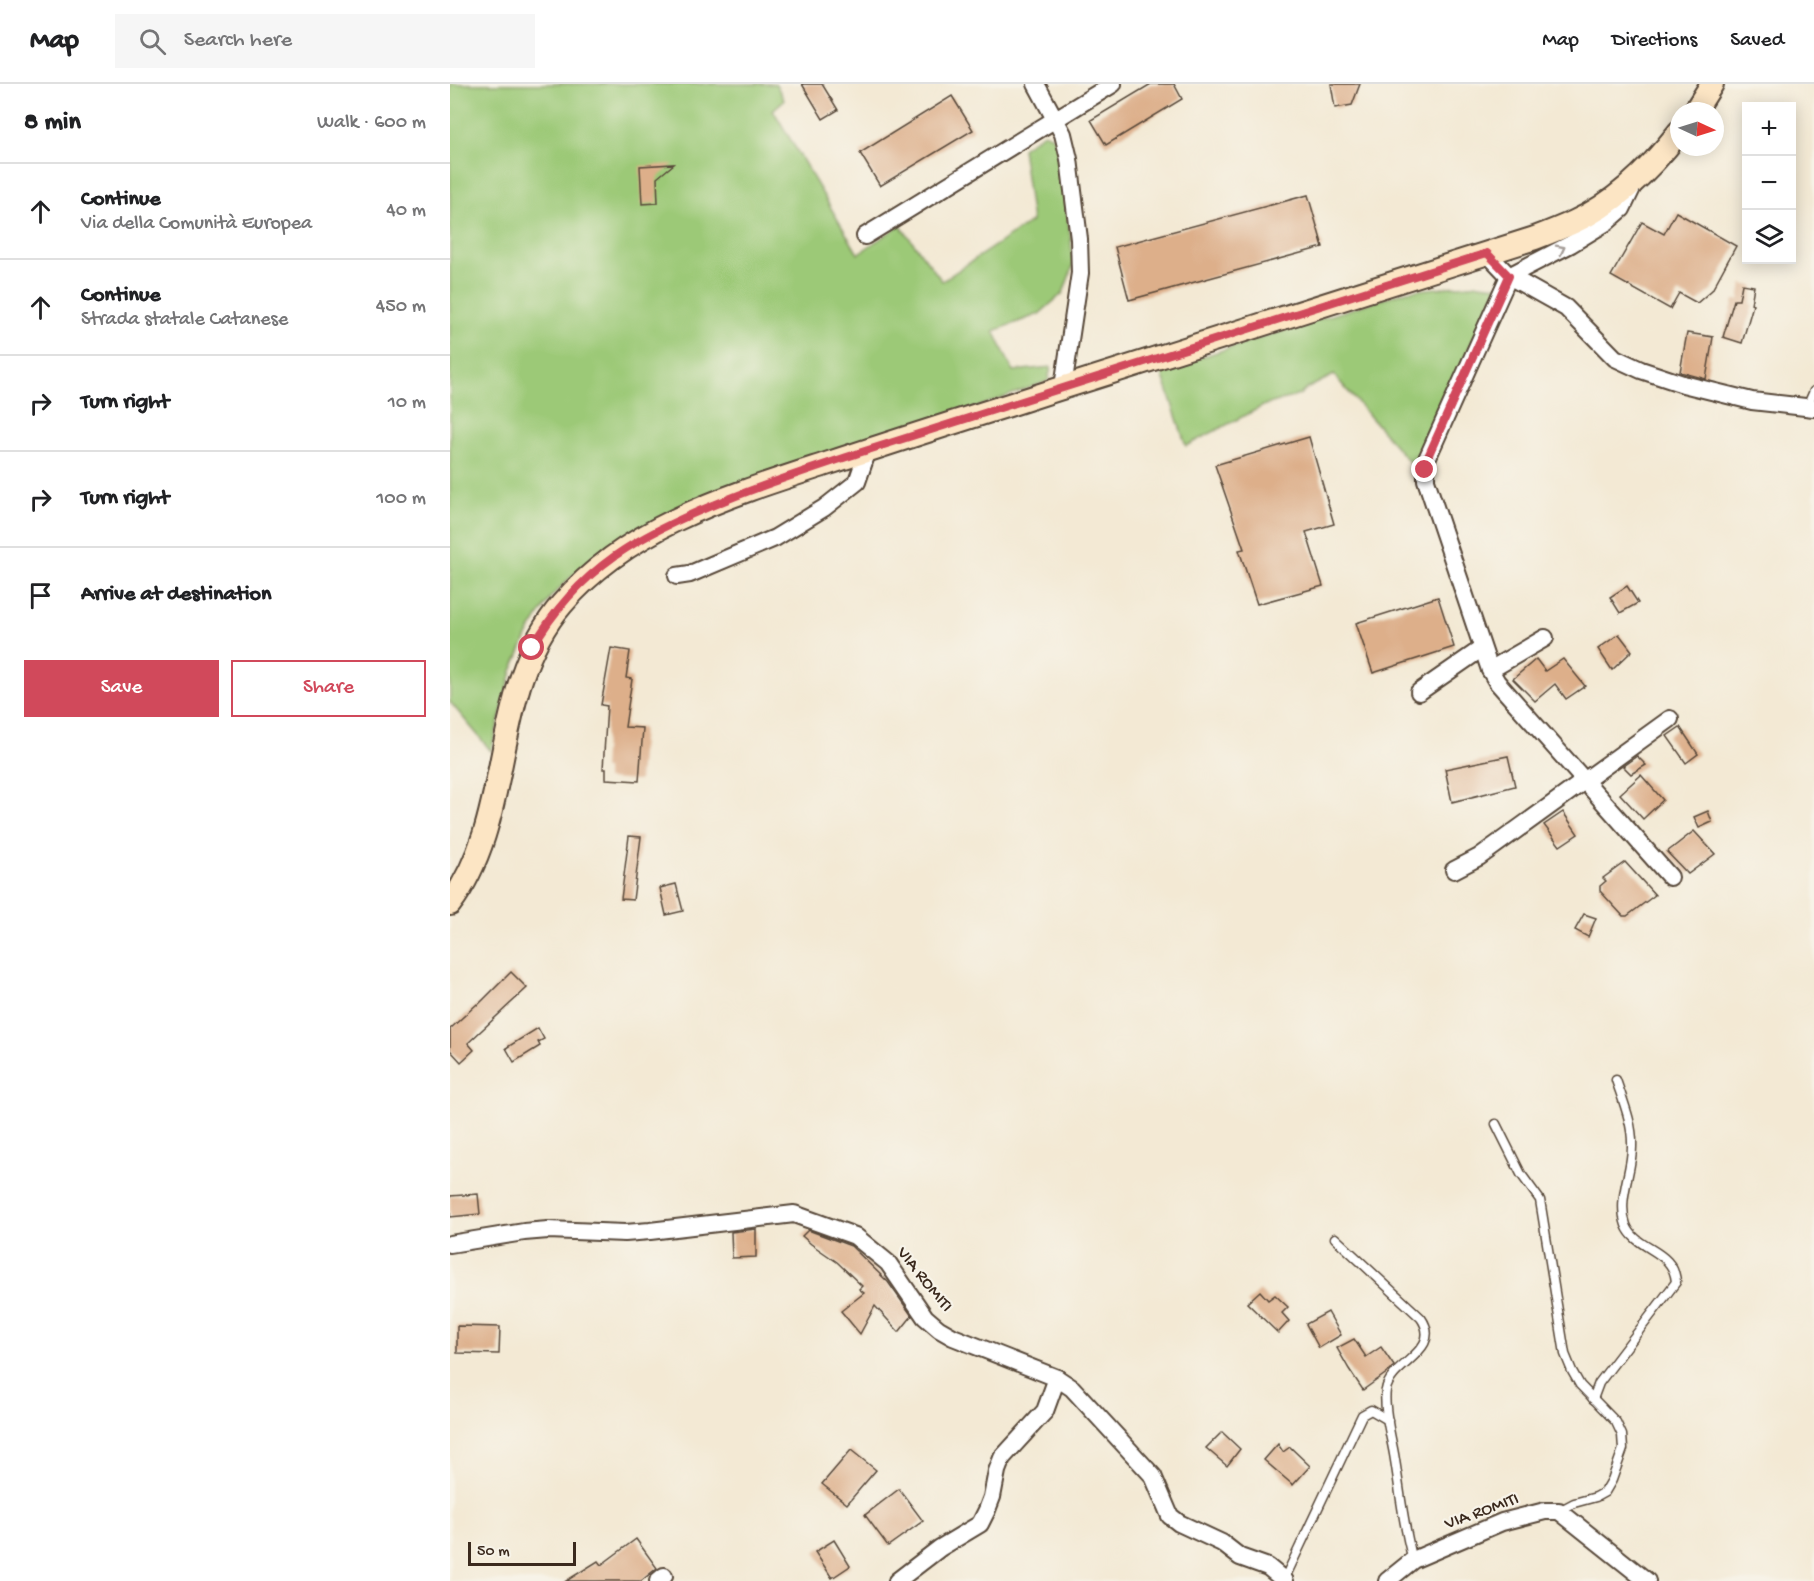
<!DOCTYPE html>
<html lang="en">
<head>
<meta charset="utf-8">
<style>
	:root { --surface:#fff; --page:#f6f6f6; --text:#202124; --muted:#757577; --line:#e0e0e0; --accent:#d1495b }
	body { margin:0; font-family:"Gochi Hand",sans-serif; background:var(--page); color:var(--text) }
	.controls { position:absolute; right:18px; top:18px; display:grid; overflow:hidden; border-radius:0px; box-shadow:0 3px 15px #0003 }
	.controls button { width:54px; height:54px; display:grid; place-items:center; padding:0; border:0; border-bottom:2px solid var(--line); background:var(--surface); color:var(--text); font:30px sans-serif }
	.compass { position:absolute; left:1220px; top:18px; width:54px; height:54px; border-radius:50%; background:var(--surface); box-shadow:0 3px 15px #0003; rotate:94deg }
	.scale { position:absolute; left:18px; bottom:15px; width:108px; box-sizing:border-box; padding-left:6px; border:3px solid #3b2a1e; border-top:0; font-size:16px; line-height:21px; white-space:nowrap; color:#3b2a1e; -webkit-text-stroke:4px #f7f3e8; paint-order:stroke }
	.stop { position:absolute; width:18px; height:18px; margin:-14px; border:4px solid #d1495b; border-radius:50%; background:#fff }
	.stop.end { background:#d1495b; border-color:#fff; box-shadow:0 2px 6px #0008 }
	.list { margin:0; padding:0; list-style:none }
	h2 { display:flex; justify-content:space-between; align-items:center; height:78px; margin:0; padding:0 24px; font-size:26px }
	h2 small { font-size:20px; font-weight:400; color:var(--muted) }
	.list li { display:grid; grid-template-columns:39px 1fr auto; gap:18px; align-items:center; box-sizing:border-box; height:96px; padding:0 24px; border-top:2px solid var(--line) }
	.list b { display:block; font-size:22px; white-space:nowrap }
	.list p { margin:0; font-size:20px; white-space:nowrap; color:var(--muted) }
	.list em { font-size:20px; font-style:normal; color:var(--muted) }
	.actions { display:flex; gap:12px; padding:18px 24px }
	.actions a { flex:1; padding:14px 0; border:2px solid var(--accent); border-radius:0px; text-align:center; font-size:21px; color:var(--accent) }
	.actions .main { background:var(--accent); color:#fff }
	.icon { flex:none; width:33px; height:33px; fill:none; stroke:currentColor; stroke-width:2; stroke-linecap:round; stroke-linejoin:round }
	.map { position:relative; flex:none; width:1364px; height:1497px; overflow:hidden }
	header { display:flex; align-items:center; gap:36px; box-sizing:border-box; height:84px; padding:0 30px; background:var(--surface); border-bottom:2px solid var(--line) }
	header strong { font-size:28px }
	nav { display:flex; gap:33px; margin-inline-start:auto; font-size:21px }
	.search { width:420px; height:54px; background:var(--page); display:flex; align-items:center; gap:15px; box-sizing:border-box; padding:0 21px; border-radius:0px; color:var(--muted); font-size:22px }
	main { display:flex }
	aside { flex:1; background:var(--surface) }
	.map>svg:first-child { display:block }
</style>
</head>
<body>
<header>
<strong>Map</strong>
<div class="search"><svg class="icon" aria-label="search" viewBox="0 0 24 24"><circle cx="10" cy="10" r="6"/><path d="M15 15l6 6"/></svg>Search here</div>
<nav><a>Map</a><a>Directions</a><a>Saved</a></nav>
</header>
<main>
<aside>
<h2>8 min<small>Walk · 600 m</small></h2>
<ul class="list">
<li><svg class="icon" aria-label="ahead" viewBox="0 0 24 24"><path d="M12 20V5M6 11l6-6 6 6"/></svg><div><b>Continue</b><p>Via della Comunità Europea</p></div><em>40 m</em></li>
<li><svg class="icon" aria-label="ahead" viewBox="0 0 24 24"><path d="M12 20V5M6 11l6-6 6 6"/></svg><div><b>Continue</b><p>Strada statale Catanese</p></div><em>450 m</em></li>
<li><svg class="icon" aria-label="right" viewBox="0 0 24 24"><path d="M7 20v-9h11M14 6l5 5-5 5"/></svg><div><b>Turn right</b></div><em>10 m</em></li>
<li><svg class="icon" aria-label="right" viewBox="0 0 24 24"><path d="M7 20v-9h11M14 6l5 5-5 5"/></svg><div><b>Turn right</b></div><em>100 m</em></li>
<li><svg class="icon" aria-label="arrive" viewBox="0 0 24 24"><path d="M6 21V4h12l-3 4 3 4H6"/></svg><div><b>Arrive at destination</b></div></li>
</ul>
<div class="actions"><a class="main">Save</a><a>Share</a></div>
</aside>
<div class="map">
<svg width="1364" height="1497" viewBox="0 0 1364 1497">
	<rect width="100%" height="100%" fill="#f7f3e8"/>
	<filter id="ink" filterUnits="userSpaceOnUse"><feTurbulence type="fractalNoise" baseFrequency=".0167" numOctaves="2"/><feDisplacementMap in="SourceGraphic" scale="12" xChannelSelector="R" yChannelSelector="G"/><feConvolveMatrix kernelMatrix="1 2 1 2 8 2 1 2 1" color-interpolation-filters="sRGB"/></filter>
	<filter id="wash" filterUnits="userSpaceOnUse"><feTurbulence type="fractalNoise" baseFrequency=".008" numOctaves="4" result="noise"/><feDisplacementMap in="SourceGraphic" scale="24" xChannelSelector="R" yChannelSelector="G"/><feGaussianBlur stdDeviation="1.35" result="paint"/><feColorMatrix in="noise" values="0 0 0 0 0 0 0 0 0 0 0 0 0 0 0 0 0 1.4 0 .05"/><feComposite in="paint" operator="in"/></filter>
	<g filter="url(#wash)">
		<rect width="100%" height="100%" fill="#f3e9d4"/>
		<g fill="#9cc977" stroke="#6c7a4a" stroke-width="1.5">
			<polygon points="0,0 326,0 334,16 323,26 408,170 450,141 492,197 582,137 572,64 594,49 603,53 607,62 621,156 623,182 613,209 589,230 544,247 563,287 601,283 598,297 168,456 123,491 100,514 79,548 62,587 41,667 0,618"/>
			<polygon points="1029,200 1048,202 970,369 961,380 884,291 858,304 849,311 815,321 736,362 711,286 957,207"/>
		</g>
		<g id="blocks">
			<g fill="#ddaf8a">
				<polygon points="352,0 372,0 388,26 373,35"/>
				<polygon points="701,0 724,0 732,15 656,61 641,36"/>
				<polygon points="881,0 910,0 902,21 885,24"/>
				<polygon points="502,12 523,46 430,102 410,69"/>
				<polygon points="224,80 207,94 208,119 192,120 190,82"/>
				<polygon points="858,111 873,163 679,216 665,163"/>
				<polygon points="1226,128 1286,162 1262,206 1247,219 1229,209 1220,225 1161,192 1192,138 1214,150"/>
				<polygon points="1292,200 1304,202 1301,220 1303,221 1292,259 1273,253 1284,216 1289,216"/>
				<polygon points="1237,249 1263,253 1256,295 1230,288"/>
				<polygon points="859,353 884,440 856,448 873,502 807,520 789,466 794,465 765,381"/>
				<polygon points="1177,502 1188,519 1170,529 1160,513"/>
				<polygon points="988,513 1004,563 923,589 906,539"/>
				<polygon points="1169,550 1182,567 1162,586 1148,565"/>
				<polygon points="161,564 180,567 176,594 182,595 175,643 193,644 189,697 156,695 156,685 153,685 157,622 151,621"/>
				<polygon points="1086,575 1095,587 1113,575 1135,602 1116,615 1105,600 1085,617 1063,595"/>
				<polygon points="1230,643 1248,670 1236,679 1217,652"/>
				<polygon points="1058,672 1065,702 1002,718 995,685"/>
				<polygon points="1187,672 1196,681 1181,690 1173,682"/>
				<polygon points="1191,691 1213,716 1193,735 1170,710"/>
				<polygon points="1258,727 1262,738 1249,744 1244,733"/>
				<polygon points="1113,728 1128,750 1110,762 1094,741"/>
				<polygon points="1244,747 1265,770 1238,790 1217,768"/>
				<polygon points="179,752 191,753 183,816 171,815"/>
				<polygon points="1175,778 1205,811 1177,832 1173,832 1150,807 1150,802 1156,797 1153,794"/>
				<polygon points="226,800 233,827 216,831 210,804"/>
				<polygon points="1134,830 1146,834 1138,853 1125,846"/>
				<polygon points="61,888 77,904 18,959 24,966 11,978 0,966 0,945 27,920 28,921"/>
				<polygon points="88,944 94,955 88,958 90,962 64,978 56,964"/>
				<polygon points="28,1110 30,1130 0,1133 0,1112"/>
				<polygon points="306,1145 306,1173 282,1174 281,1148"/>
				<polygon points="358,1146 401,1162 438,1198 462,1232 449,1248 425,1222 410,1250 391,1227 414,1209 409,1205 412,1202 387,1178 361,1160 352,1152"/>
				<polygon points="810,1207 818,1216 825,1211 838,1223 832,1229 839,1237 828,1249 797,1219"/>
				<polygon points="878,1228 891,1251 869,1264 856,1240"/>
				<polygon points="7,1242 50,1243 49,1270 7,1269"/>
				<polygon points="904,1255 916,1273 931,1263 944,1282 938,1288 913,1306 899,1285 887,1264"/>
				<polygon points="772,1348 790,1365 777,1382 756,1364"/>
				<polygon points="828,1360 833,1368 840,1363 860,1382 843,1401 814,1376"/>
				<polygon points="401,1366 426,1386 397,1420 372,1400"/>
				<polygon points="449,1405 473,1437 438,1462 415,1431"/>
				<polygon points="186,1455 207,1484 191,1497 116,1497 148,1477 151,1481"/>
				<polygon points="384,1456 400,1482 382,1494 365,1468"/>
			</g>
		</g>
	</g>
	<g filter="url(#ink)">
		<use href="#blocks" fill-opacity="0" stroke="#574739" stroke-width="1.5"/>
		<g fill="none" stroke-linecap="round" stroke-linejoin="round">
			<defs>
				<g id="service">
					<polyline points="1357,323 1364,307"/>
					<polyline points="1046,1040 1071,1090 1090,1116 1115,1270 1122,1287 1130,1301 1166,1338 1172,1351 1173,1365 1162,1396 1155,1408 1146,1413 1124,1419 1109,1427"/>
					<path d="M885,1154L971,1234C994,1267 940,1279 936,1306C933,1323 941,1353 944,1370C950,1405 953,1442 963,1476"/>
					<path d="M1143,1315L1149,1299L1226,1198C1224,1165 1186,1167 1176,1141C1167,1116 1182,1088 1182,1063C1183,1040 1173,1017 1166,996"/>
					<polyline points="834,1496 912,1331 921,1326 938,1336"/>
				</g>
				<g id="minor">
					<polyline points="586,0 613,50 619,75 629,155 630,189 613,303"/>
					<polyline points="1183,102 1172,125 1157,138 1121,160 1059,192 976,377 976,396 1040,586 1047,598 1220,793"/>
					<polyline points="415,152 663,0"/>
					<polyline points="1037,169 1059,192 1116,224 1165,274 1191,286 1233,300 1302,317 1364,324"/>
					<polyline points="227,492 240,490 325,454 374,424 407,398 418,366"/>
					<polyline points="1040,586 1095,554"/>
					<polyline points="969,608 1031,565"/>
					<polyline points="1004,786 1029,773 1220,635"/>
					<polyline points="0,1160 74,1148 98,1146 175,1149 200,1147 344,1130 405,1152 438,1179 475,1233 489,1245 503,1253 607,1294 622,1304 703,1392 720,1432 729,1439 772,1459 790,1473 818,1483 835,1497"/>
					<polyline points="208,1497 214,1492"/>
					<polyline points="447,1497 490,1464 530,1440 537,1426 542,1413 547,1387 552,1374 595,1327 607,1294"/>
					<polyline points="937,1497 963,1476 1052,1438 1095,1427 1109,1427 1197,1497"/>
				</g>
				<g id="secondary">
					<polyline points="1245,27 1262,0"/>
					<path d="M0,820C66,732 38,606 112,520C178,442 281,411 376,380C437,360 498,340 559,321C734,264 910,210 1085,154C1098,149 1111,144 1124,138C1166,119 1201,84 1229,48"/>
				</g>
			</defs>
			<use href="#service" stroke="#574739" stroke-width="11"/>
			<use href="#minor" stroke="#574739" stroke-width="20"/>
			<use href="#secondary" stroke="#574739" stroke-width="26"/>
			<use href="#service" stroke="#fff" stroke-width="8"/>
			<use href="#minor" stroke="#fff" stroke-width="16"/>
			<use href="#secondary" stroke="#fce5c4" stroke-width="22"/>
		</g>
		<defs><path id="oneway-chevron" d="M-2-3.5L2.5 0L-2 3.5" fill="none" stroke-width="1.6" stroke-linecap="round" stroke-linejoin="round" transform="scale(1.5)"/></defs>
		<use stroke="#a79f9a" href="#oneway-chevron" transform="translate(1111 165) rotate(-27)"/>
	</g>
	<g fill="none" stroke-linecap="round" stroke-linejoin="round" filter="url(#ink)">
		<path stroke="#d1495b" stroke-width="8" d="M82,564C128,483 192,449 276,416C323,397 370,382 418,366L1037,169L1059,192L976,377L975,386"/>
	</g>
	<g text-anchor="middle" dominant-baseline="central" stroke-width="4.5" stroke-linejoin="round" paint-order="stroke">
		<g font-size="18" fill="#3b2a1e" stroke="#f7f3e8">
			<text transform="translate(474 1196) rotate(51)">VIA ROMITI</text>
			<text transform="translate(1032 1428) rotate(-20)">VIA ROMITI</text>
		</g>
	</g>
</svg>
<div class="controls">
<button>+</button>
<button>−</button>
<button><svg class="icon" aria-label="layers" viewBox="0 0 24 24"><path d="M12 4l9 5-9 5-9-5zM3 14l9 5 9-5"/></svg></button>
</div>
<svg class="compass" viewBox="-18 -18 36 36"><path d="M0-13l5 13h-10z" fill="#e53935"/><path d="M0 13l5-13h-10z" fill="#757577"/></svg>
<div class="scale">50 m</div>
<div class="stop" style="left:82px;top:564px"></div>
<div class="stop end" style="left:975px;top:386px"></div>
</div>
</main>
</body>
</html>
